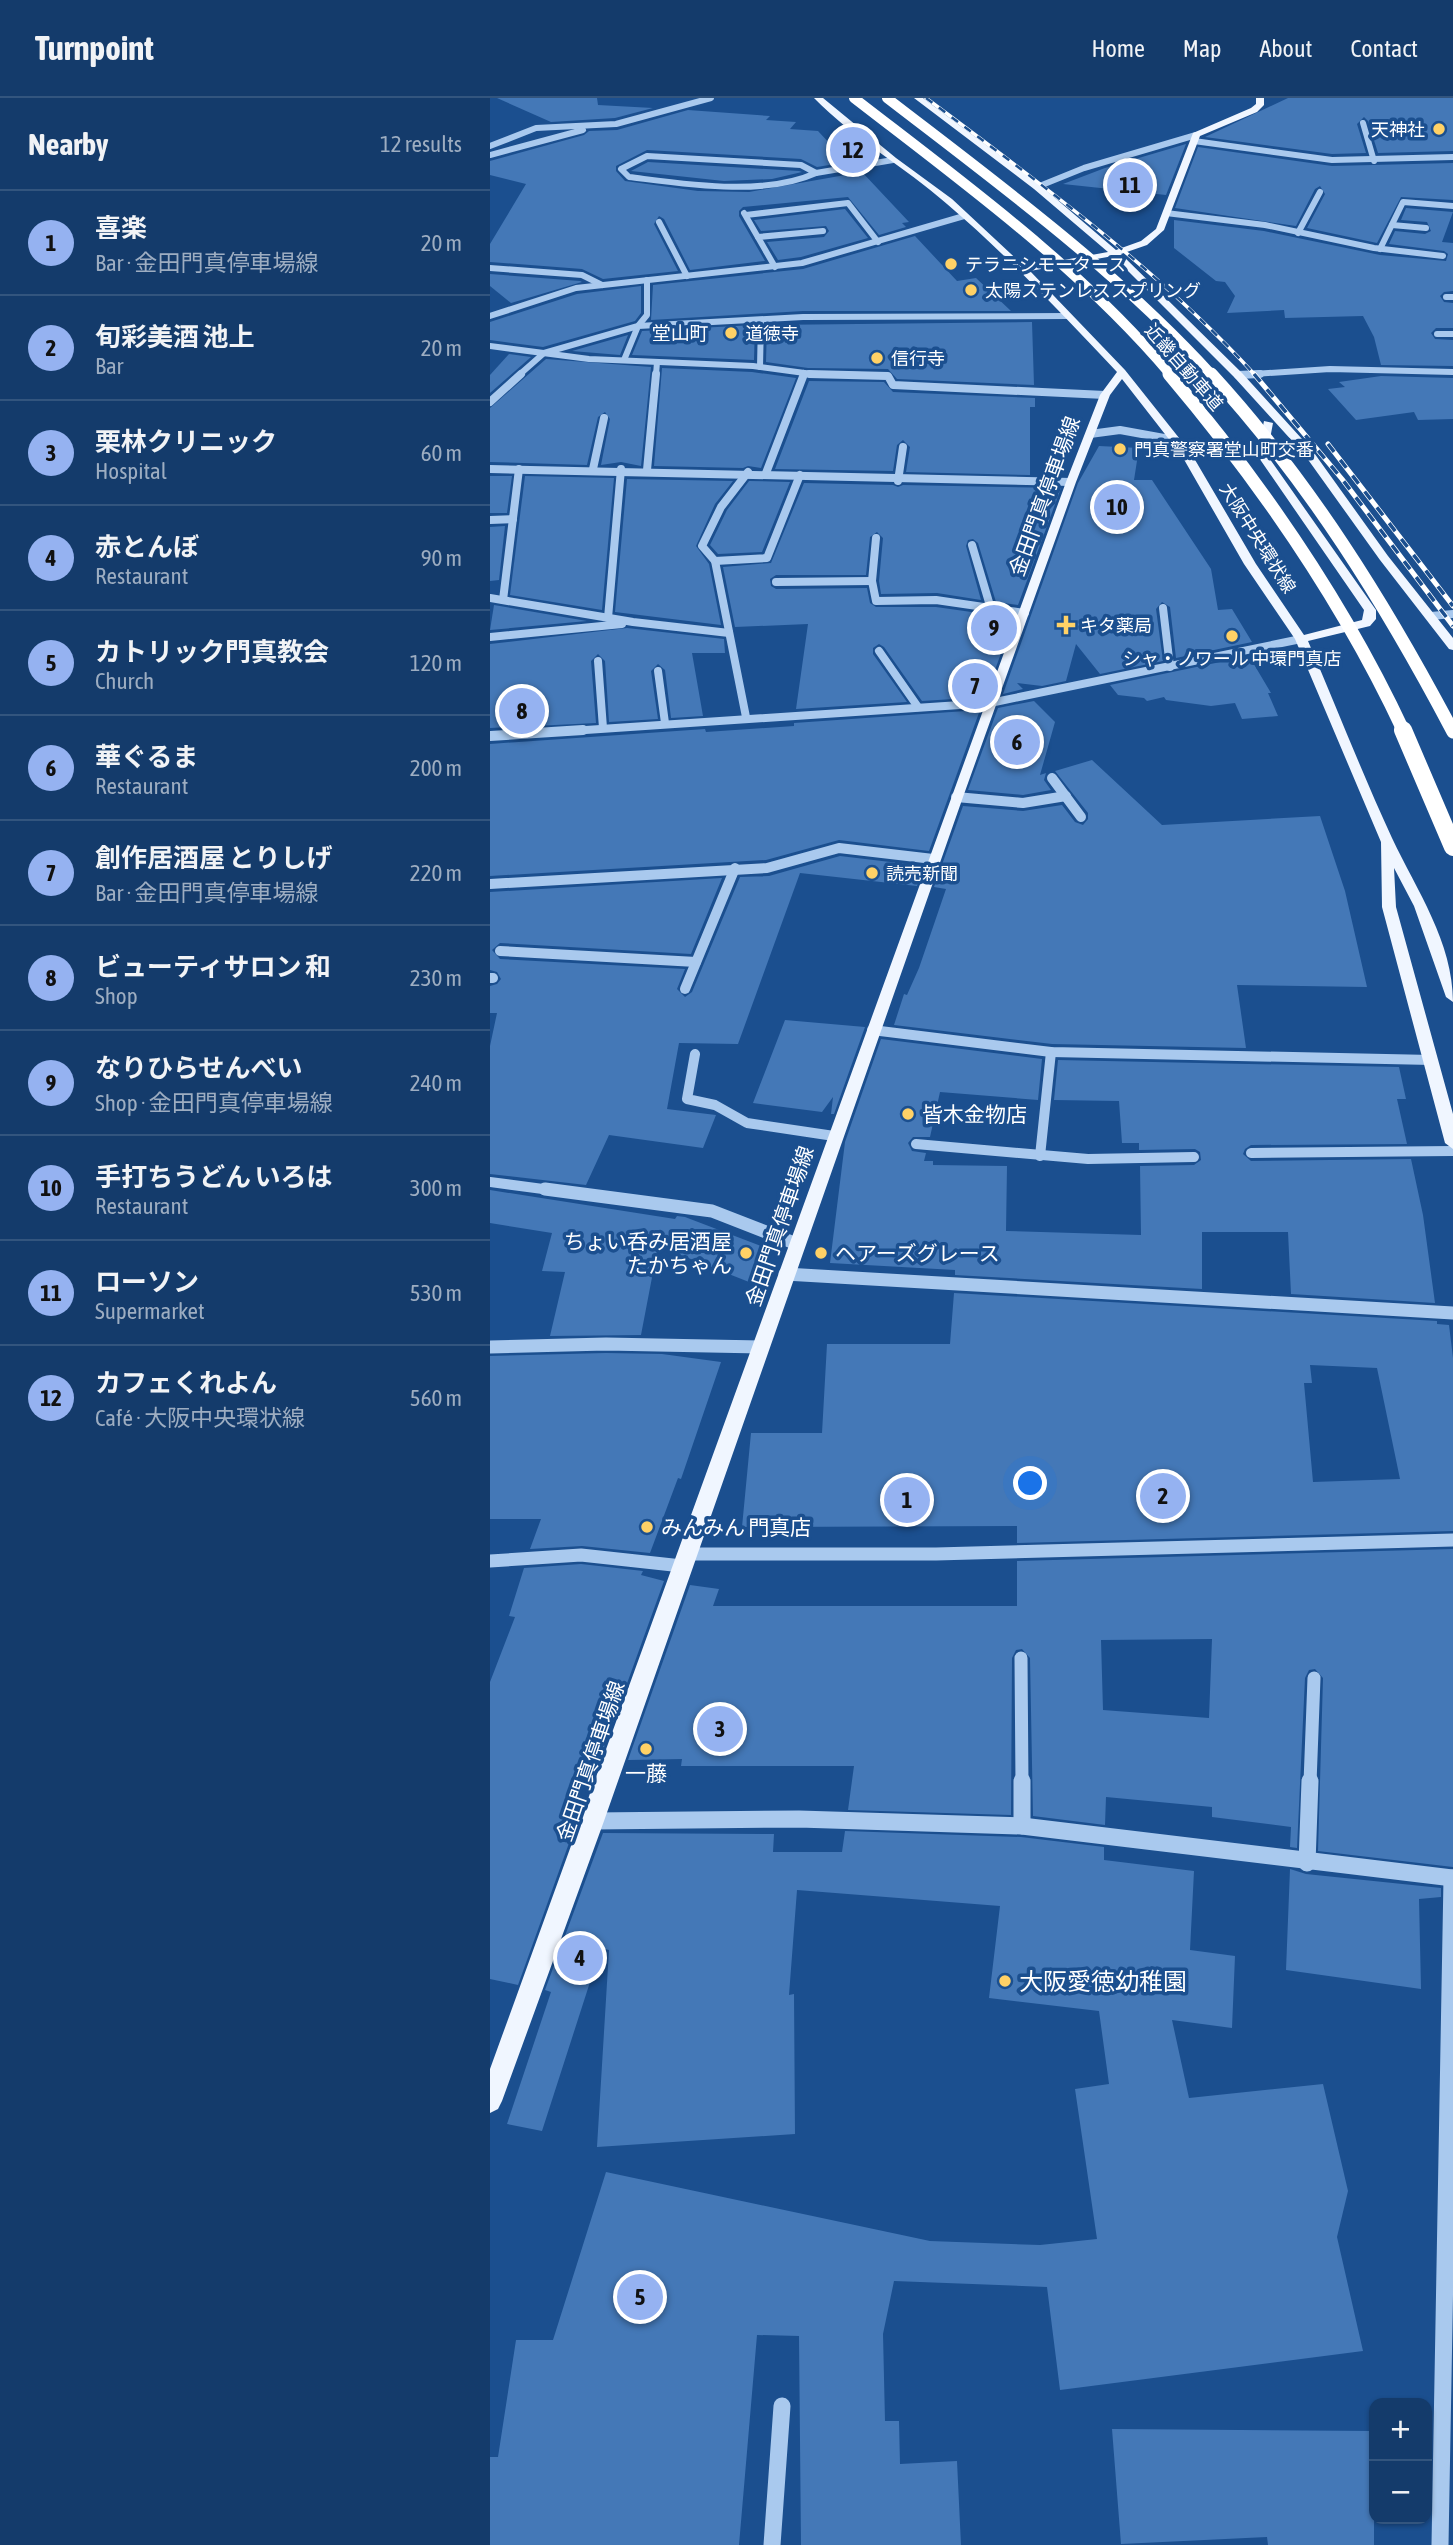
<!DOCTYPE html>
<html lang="en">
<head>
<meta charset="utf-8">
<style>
	:root { --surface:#143b6b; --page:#214673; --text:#f1f3f6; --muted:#9dadc1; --line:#33557e; --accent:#95b2f1 }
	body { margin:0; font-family:"Asap Condensed","Noto Sans JP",sans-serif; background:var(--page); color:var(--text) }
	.controls { position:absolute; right:21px; bottom:21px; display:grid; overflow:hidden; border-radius:14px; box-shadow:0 2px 5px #0004 }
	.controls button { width:63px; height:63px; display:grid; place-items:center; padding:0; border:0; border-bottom:2px solid var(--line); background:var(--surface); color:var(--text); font:35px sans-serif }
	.you { position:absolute; left:541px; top:1386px; width:24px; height:24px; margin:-18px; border:5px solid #fff; border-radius:50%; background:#1a73e8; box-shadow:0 0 0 10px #1a73e833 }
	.badge { display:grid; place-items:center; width:46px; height:46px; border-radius:50%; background:var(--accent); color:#111; font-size:23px; font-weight:700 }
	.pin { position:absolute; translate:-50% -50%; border:4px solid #fff; box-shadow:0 2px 7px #0006 }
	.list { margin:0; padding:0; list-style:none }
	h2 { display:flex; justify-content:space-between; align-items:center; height:91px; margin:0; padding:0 28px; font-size:30px }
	h2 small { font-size:23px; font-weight:400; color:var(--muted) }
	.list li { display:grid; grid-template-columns:46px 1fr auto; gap:21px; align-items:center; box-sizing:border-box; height:105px; padding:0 28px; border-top:2px solid var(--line) }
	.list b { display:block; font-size:26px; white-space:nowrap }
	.list p { margin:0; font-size:23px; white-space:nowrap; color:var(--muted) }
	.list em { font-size:23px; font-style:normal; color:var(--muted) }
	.map { position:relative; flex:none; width:963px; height:2447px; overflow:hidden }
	header { display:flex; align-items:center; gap:42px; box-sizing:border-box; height:98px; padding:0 35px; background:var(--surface); border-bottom:2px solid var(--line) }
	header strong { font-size:33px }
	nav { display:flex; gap:38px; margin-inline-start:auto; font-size:24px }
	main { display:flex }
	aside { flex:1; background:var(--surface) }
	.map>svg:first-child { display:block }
</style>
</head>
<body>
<header>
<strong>Turnpoint</strong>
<nav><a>Home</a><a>Map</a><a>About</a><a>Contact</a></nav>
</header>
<main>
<aside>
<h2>Nearby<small>12 results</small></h2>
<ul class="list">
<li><span class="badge">1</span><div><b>喜楽</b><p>Bar · 金田門真停車場線</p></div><em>20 m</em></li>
<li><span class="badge">2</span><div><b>旬彩美酒 池上</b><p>Bar</p></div><em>20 m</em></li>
<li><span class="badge">3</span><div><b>栗林クリニック</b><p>Hospital</p></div><em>60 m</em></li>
<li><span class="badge">4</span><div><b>赤とんぼ</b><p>Restaurant</p></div><em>90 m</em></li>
<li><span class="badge">5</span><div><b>カトリック門真教会</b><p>Church</p></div><em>120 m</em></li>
<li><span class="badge">6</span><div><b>華ぐるま</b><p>Restaurant</p></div><em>200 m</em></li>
<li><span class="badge">7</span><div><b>創作居酒屋 とりしげ</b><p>Bar · 金田門真停車場線</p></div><em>220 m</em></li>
<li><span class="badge">8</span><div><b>ビューティサロン 和</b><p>Shop</p></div><em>230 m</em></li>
<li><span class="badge">9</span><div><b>なりひらせんべい</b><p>Shop · 金田門真停車場線</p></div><em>240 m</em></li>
<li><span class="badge">10</span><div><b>手打ちうどん いろは</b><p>Restaurant</p></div><em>300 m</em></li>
<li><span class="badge">11</span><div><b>ローソン</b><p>Supermarket</p></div><em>530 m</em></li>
<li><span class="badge">12</span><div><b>カフェくれよん</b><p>Café · 大阪中央環状線</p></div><em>560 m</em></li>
</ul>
</aside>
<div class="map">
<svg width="963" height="2447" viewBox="0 0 963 2447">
	<rect width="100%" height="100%" fill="#1b4f8f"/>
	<g fill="#4478b7" fill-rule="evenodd">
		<polygon points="7,0 107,0 108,7 163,10 125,20 61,24"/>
		<polygon points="798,0 963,0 963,53 888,55 878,23 874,19 867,26 876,55 842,56 715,39"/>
		<polygon points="198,12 280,18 276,22 306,24 300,31 328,33 357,64 327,69 311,61 157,52 126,68 126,73 135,83 208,93 259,94 372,74 419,124 412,125 416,129 389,137 358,99 253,109 249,113 249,118 275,163 200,172 174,121 169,118 164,126 188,173 113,181 92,171 0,164 0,146 36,86 0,77 0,63 94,37 99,33 127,32"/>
		<polygon points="696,46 676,97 573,86 615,70"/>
		<polygon points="708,49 842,68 963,65 963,102 911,99 887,145 817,130 835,96 830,88 825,91 806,128 685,110"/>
		<polygon points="158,64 309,73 312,74 282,81 234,83 141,73"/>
		<polygon points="916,110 963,114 952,144 963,145 963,193 954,194 950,198 954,204 963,205 963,230 946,230 941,235 945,241 963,242 963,268 891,267 884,239 873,218 795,220 794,212 737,215 745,198 735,184 726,183 684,150 684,122 774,133 890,157 956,163 958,156 954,153 899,146 905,133 935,136 941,133 937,124 911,122"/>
		<polygon points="355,111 378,140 311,159 288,162 277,144 334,139 339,133 336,128 271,133 264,122"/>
		<polygon points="425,138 467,183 486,180 521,213 313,213 161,222 163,187 313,171"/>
		<polygon points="0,176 90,183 92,184 21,205 0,188"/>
		<polygon points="151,188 151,215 145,223 53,249 0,242 0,224 87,196"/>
		<polygon points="542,224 544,287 407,281 398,271 318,270 276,264 277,227"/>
		<polygon points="265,227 264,262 142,257 152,233"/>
		<polygon points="138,237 130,257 82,253"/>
		<polygon points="19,256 41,259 0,295 0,277"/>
		<polygon points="56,261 161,269 151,368 131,364 111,367 120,321 115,314 108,319 97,367 0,364 0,310"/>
		<polygon points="172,270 262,274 306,280 271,370 258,368 253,370 164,368"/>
		<polygon points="891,278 963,280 963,321 928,322 924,314 866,322 838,291 855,289 849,284"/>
		<polygon points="319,283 394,284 403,294 545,300 545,309 540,309 540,377 416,374 420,349 413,342 407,347 403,373 285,371"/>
		<polygon points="609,348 649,350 644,382 662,382 721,471 728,512 742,511 762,544 686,560 680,509 672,504 666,511 673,563 610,576 586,546 576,583 552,588 527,585 533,591 513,596 588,385"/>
		<polygon points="0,378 22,378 17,415 0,415"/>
		<polygon points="35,378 124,380 112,512 20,497"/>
		<polygon points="137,381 243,383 225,406 206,448 219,466 231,527 125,514"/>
		<polygon points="259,383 300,384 272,454 228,456 220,447 237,412"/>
		<polygon points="314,385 403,387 408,389 413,387 571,390 528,507 506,504 488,445 483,441 478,442 476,448 491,502 447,495 391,496 389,483 393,440 387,434 380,439 376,477 286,477 280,481 281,488 286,491 377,490 380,505 386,509 446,509 524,520 495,599 432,603 394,549 389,546 383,550 383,556 417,604 306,611 318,526 245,529 233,469 281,465"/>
		<polygon points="15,428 9,482 0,483 0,429"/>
		<polygon points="4,507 97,523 0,532"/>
		<polygon points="137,530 234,541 235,555 202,555 213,618 181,620 175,572 168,566 161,573 168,621 119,624 115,563 108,556 101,563 106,625 0,630 0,546"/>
		<polygon points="759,558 781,595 778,595 788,618 752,621 745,605 721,608 676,602 674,599 657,603 654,600 628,597 620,587"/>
		<polygon points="544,603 565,624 550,677 556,675 554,682 561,692 533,697 478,692 508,610"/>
		<polygon points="490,612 439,753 349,742 276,762 0,778 0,646 215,631 216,634 304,628 304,625"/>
		<polygon points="602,662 672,727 830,718 855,793 877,889 747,887 756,950 562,946 404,927 414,896 417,897 429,870 456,791 444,789 473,708 533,713 572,707 585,724 593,727 598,721 598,715 565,673"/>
		<polygon points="350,758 434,768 427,788 310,775 248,946 189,945 177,1011 226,1017 213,1050 119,1037 96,1087 0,1076 0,948 7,915 0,915 0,888 7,886 11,881 7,874 0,872 0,794 232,780 201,856 10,845 2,852 10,861 195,871 187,891 195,899 202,894 250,779 279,778"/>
		<polygon points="295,922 375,929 344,1016 341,1016 343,999 332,1014 263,1005"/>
		<polygon points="391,941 552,961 548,1002 450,994 440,1039 423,1039 418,1045 422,1053 436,1055 434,1063 443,1063 443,1067 517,1068 516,1133 651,1137 650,1068 704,1067 711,1062 710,1054 705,1051 649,1052 649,1045 632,1045 629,1003 564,1002 568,962 909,969 916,1001 907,1001 917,1046 761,1047 755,1051 753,1056 761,1063 921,1061 933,1117 945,1205 801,1196 798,1134 712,1134 712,1191 465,1177 465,1172 340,1165 355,1044"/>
		<polygon points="0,1092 185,1121 187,1118 195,1119 271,1148 259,1184 168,1148 151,1237 60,1238 75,1174 52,1173 62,1135 0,1125"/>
		<path d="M464,1195L947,1223V1226L959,1227L963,1260V1433L527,1445V1428L252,1429L261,1335H332L337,1246H460ZM820,1267L887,1270L910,1381L823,1384L814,1285H822Z"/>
		<polygon points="116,1255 172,1256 231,1264 191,1381 188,1380 160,1455 92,1448 40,1451 51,1421 0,1421 0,1258"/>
		<path d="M963,1451V1769L828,1753L833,1580L825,1571L819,1572L815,1580L807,1750L800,1749L801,1729L722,1719V1709L616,1699L615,1727L543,1718L540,1560L532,1551L526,1552L522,1560L521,1717L358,1712L364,1668H191L192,1661L138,1662L200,1487L229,1491L223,1508H527V1463ZM722,1541L719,1620L613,1612L611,1542Z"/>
		<polygon points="91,1466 153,1473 151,1477 174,1483 109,1663 98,1663 78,1734 83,1734 28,1887 0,1881 0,1584 25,1519 19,1518 34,1470"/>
		<polygon points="355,1733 531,1739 614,1749 614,1762 704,1773 700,1852 745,1858 742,1930 682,1922 699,2000 833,1986 858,2093 847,2139 873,2253 570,2292 557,2189 404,2183 393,2236 395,2323 409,2323 410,2366 467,2363 471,2447 311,2447 309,2238 267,2237 249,2447 0,2447 0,2359 8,2359 26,2242 63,2242 116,2074 440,2143 550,2147 607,2141 585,1991 619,1986 609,1913 499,1900 510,1808 307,1792 299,1897 304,1896 305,2036 107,2049 119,1852 111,1850 52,2033 17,2026 61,1894 55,1892 113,1735 284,1736 283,1754 352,1754"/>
		<polygon points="800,1771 816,1776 951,1790 951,1799 929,1801 931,1891 796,1872"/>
		<polygon points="622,2331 884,2333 884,2447 778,2447 777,2439 631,2446"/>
	</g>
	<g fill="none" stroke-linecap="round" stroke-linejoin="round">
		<g stroke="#a9c9ee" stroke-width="6">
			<polyline points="873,25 884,63"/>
			<polyline points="704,43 842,62 963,59"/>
			<polyline points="0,48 46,30 126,26 221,0"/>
			<polyline points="0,57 93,32"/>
			<path d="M157,58L311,67L326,75C273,99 195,86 139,79L131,71Z"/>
			<polyline points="326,75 403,62"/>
			<polyline points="547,89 594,70 706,37"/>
			<polyline points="254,115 285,169"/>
			<polyline points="676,115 775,127 884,150 953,158"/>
			<polyline points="256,117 358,105 388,144"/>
			<polyline points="169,124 197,178"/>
			<polyline points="902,127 936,130"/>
			<polyline points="808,135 830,94"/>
			<polyline points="268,139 333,133"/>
			<polyline points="890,151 913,104 963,108"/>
			<polyline points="0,170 92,177 112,187"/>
			<polyline points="956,199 963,199"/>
			<polyline points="0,218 86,190 312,165 474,118"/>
			<polyline points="947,236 963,236"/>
			<polyline points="0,248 99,261 263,268 322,276 372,277"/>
			<polyline points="134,262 148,228 313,219 578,218"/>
			<polyline points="270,269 271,222"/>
			<polyline points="29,277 54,255 148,228 157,217 157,182"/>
			<polyline points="166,277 167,264"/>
			<polyline points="748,277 840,271 963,274"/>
		</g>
		<g stroke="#a9c9ee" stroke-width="8">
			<polyline points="319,276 398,278 403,287 615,297"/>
			<polyline points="748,277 770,276"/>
			<polyline points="0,304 31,276"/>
			<polyline points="600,336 630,332 685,342"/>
			<polyline points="0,371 581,384"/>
			<polyline points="103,371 114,320"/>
			<polyline points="157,372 166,276"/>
			<polyline points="276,375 314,276"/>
			<polyline points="408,383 413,349"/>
			<polyline points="0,422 23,421"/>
			<polyline points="386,440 382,483 386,503 446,502 535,515"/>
			<polyline points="482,447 501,511"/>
			<polyline points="225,463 212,448 231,409 258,374"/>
			<polyline points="286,484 382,483"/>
			<polyline points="0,500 143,524 239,535"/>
			<polyline points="13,502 29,371"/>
			<polyline points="673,510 680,569"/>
			<polyline points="941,518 963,516"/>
			<polyline points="118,520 131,371"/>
			<polyline points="0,539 132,526"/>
			<polyline points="389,553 428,609"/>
			<polyline points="108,563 113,630"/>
			<polyline points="168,573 175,625"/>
			<polyline points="256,619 225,463 277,460 310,377"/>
			<polyline points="66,634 500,605 811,541"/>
		</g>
		<g stroke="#a9c9ee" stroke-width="10">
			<polyline points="0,638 93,632"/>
			<polyline points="562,680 591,719"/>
			<polyline points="466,699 533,705 576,698"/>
			<polyline points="0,786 277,770 349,750 443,761"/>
			<polyline points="10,853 206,864"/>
			<polyline points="0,880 3,880"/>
			<polyline points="195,891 245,770"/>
			<polyline points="382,932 561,954 942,962"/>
			<polyline points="205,956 197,1001 225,1007 257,1025 344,1038"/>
			<polyline points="426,1046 598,1061 704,1059"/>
			<polyline points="761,1055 963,1053"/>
			<polyline points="550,1058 561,954"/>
			<polyline points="0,1084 68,1093"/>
		</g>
		<g stroke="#a9c9ee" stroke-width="13">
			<polyline points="55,1091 222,1113 307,1146"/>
			<polyline points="295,1176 963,1215"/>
			<polyline points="0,1249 116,1246 271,1249"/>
			<polyline points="197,1456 446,1456 963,1442"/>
			<polyline points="0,1463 91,1457 192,1468"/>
			<polyline points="531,1560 532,1685"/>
			<polyline points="820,1685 824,1580"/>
		</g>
		<g stroke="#a9c9ee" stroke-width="17">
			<polyline points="532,1683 532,1728"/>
			<polyline points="103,1723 309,1721 532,1728 963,1780"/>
			<polyline points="817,1765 820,1683"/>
			<polyline points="282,2447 292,2308"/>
			<polyline points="950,2447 962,1780"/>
		</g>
		<path fill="#f0f6ff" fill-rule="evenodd" d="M324,0H333L406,60L462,101L535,169L618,154L544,91L424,0H433L550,87L626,152L651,143L666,131L703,35L761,10L766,6V0H774V7L767,14L710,38L674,132L657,147L631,156L752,275L822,352L898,458L963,540V552L959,551L890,462L814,356L744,279L623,158L540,173L635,272L701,355L766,466L814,537L872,522L874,512L767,357L774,323L783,325L777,357L886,512V521L880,528L818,543C846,608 872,675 902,740C927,793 963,844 963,904L956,899L924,808L904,770L906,809L963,1016V1051L955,1045L892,809L891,744L805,541L754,466L692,358L632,281L620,297L586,384L473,699L114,1723L12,2003L8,2011L0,2015V1971L576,384L610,297L627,274C572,216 518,158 457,106C415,69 364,41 324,0Z"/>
		<defs>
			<path id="rail-far1" d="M436,0C551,86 668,171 765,277"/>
			<g id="rail">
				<polyline points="764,276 852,381 963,528"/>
				<polyline points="838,346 963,508"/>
			</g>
		</defs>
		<use href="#rail-far1" stroke="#fff" stroke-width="3.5"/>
		<use href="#rail" stroke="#fff" stroke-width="5"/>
		<use href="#rail-far1" stroke="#1b4f8f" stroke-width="2.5" stroke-dasharray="8" stroke-linecap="butt"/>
		<use href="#rail" stroke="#1b4f8f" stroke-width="3.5" stroke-dasharray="10" stroke-linecap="butt"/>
		<g stroke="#fff" stroke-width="10">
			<path d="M364,0C475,86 590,169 681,277"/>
			<path d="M397,0C510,87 626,172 722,277"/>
		</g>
		<g stroke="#fff" stroke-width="13">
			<path d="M679,276C772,386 853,503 914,634"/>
			<path d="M721,276C819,383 895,505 963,634"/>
		</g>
		<polyline stroke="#fff" stroke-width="18" points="913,632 963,749"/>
	</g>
	<g fill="#ffd166" stroke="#1b4f8f" stroke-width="2.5">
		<circle cx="949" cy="31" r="7"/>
		<circle cx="461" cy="166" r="7"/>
		<circle cx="481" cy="192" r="7"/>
		<circle cx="241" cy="235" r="7"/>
		<circle cx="387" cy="260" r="7"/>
		<circle cx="630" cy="351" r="7"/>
		<path d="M572.5 516.5h7v7h7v7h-7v7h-7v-7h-7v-7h7z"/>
		<circle cx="742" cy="538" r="7"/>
		<circle cx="382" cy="775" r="7"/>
		<circle cx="418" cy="1016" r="7"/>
		<circle cx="256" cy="1155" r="7"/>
		<circle cx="331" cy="1155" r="7"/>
		<circle cx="157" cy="1429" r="7"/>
		<circle cx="156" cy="1651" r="7"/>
		<circle cx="515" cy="1883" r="7"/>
	</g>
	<g text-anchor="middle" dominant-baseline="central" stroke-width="7" stroke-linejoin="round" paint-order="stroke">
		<g font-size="18" fill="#fff" stroke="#1b4f8f" text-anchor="start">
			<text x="935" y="31" text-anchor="end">天神社</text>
			<text x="475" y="166">テラニシモータース</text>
			<text x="495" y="192">太陽ステンレススプリング</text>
			<text x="255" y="235">道徳寺</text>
			<text x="401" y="260">信行寺</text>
			<text x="644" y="351">門真警察署堂山町交番</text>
			<text x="590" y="527">キタ薬局</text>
			<text x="742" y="560" text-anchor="middle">シャ・ノワール 中環門真店</text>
			<text x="396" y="775">読売新聞</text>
		</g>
		<g font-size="18" fill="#fff" stroke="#1b4f8f">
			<text transform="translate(694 269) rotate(49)">近畿自動車道</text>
			<text transform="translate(768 440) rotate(58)">大阪中央環状線</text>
		</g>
		<g font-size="19" fill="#fff" stroke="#1b4f8f">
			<text x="190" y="235">堂山町</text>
		</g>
		<g font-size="21" fill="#fff" stroke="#1b4f8f">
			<text transform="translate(554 398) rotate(-70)">金田門真停車場線</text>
			<text transform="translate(289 1128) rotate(-71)">金田門真停車場線</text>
			<text transform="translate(100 1663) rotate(-71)">金田門真停車場線</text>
		</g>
		<g font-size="21" fill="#fff" stroke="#1b4f8f" text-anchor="start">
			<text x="432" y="1016">皆木金物店</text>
			<text x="242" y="1143" text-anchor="end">ちょい呑み居酒屋<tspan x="242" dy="24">たかちゃん</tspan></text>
			<text x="345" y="1155">ヘアーズグレース</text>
			<text x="171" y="1429">みんみん 門真店</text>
			<text x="156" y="1675" text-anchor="middle">一藤</text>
		</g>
		<g font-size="24" fill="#fff" stroke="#1b4f8f" text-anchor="start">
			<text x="529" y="1883">大阪愛徳幼稚園</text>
		</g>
	</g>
</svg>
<div class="controls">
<button>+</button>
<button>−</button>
</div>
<div class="you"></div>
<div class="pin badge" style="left:417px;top:1402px">1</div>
<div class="pin badge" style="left:673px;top:1398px">2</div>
<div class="pin badge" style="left:230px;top:1631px">3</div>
<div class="pin badge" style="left:90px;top:1860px">4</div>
<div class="pin badge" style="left:150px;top:2199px">5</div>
<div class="pin badge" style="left:527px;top:644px">6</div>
<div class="pin badge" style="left:485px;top:588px">7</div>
<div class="pin badge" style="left:32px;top:613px">8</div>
<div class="pin badge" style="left:504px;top:530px">9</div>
<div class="pin badge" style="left:627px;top:409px">10</div>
<div class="pin badge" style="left:640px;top:87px">11</div>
<div class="pin badge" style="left:363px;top:52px">12</div>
</div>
</main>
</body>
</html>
